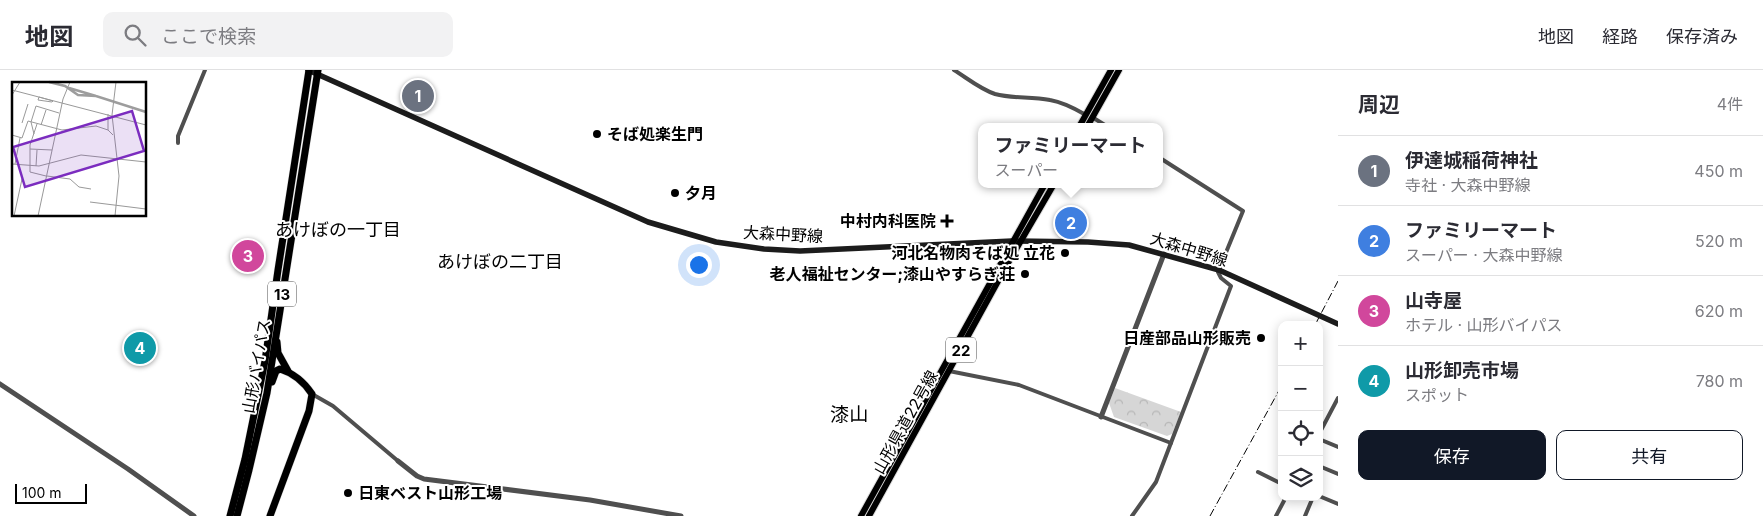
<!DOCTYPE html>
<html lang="ja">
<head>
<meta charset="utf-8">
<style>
	:root { --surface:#fff; --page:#f2f2f3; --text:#2b2b33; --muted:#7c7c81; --line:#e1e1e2; --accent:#111827 }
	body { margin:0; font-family:Inter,"Noto Sans JP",sans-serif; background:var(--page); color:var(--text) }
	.controls { position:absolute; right:15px; bottom:15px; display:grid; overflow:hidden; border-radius:10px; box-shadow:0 2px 12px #0003 }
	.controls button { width:45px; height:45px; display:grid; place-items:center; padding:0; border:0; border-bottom:1px solid var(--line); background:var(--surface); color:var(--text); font:25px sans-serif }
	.scale { position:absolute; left:15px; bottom:12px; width:72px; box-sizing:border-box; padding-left:5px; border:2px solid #000; border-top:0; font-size:14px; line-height:18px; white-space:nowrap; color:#000; -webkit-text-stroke:4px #fff; paint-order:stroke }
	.you { position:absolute; left:698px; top:194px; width:18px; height:18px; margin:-12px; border:4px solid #fff; border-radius:50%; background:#1a73e8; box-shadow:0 0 0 8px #1a73e833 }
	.badge { display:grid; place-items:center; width:32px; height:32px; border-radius:50%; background:var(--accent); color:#fff; font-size:16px; font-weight:700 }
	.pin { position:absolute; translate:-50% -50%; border:2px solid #fff; box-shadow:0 1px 5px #0006 }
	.popup { position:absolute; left:978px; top:53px; width:185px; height:65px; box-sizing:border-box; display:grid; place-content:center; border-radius:10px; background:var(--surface); filter:drop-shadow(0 1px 4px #0005); font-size:16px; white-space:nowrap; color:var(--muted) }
	.popup b { font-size:19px; color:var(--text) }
	.popup::after { content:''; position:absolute; left:50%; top:100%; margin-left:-10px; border:10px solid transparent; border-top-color:var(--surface) }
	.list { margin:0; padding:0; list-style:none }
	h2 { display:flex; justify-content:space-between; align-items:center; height:65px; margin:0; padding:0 20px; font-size:21px }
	h2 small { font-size:16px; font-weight:400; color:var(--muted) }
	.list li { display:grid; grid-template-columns:32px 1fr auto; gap:15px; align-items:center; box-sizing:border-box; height:70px; padding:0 20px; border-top:1px solid var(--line) }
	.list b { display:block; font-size:19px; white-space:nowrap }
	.list p { margin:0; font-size:16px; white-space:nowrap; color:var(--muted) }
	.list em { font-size:16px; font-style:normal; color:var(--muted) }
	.actions { display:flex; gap:10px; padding:15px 20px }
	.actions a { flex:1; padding:11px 0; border:1px solid var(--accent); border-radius:10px; text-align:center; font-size:18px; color:var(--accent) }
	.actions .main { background:var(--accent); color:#fff }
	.icon { flex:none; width:28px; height:28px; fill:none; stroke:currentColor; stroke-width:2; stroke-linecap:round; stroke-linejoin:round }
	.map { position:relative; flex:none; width:1338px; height:446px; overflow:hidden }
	header { display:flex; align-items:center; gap:30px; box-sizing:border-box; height:70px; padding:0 25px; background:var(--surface); border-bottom:1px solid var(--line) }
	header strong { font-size:24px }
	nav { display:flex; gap:28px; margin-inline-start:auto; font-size:18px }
	.search { width:350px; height:45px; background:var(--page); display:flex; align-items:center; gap:12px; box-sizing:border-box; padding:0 18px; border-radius:10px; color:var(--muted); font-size:19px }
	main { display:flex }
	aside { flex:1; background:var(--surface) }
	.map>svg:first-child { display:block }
</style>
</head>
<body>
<header>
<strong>地図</strong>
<div class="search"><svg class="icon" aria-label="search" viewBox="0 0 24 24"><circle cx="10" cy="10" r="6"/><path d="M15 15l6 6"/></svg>ここで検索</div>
<nav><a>地図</a><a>経路</a><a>保存済み</a></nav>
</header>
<main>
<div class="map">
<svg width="1338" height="446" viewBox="0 0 1338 446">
	<defs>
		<pattern id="park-crowns" width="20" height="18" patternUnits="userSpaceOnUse" patternTransform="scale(1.25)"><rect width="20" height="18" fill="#d6d6d6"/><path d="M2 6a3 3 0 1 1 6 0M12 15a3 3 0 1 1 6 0" fill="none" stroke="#b6b6b6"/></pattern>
	</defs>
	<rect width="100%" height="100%" fill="#fff"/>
	<polygon fill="url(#park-crowns)" points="1115,318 1181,342 1172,364 1167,366 1114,347 1109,333"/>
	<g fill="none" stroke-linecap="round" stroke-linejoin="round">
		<defs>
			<g id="primary">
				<polyline points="1079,57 1111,0"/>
				<polyline points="1087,57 1119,0"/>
				<polyline points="861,446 1045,114"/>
				<polyline points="869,446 1008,193 1054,114"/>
			</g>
			<g id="trunk">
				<polyline points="277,272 278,283 288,301"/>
				<polyline points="230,446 245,389 265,291 278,200 309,0"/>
				<polyline points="237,446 249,400 267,323 318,0"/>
				<path d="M270,446L309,341L312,324C304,312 293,303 280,299L276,301L272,312"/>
			</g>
		</defs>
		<use href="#primary" stroke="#dbdbdb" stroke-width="8"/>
		<use href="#trunk" stroke="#dbdbdb" stroke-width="8"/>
		<g stroke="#4f4f4f" stroke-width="4">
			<path d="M954,0C967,8 980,19 995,24C1013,29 1031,26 1050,30C1062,32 1074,38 1086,45"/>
			<polyline points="1092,47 1108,57"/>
			<polyline points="178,73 178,66 205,0"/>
			<polyline points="949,301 1019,315 1171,373"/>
			<polyline points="312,324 333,336 398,391"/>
			<polyline points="1319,364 1338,328"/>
			<polyline points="1319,369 1338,377"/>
			<polyline points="1319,396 1338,404"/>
			<polyline points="1258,402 1282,414"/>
			<polyline points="1319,426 1338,434"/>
			<polyline points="1132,446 1156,412 1231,216 1221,208 1218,202 1243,141 1160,88"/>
			<polyline points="1276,446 1286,427"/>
			<polyline points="1305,446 1313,427"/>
		</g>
		<g stroke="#4f4f4f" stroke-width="5">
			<polyline points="0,314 128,399 194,446"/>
			<polyline points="1101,347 1164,184"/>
			<polyline points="398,391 417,406 424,409 590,430 681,446"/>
		</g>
		<polyline stroke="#1c1c1c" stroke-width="5.5" points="308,0 648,152 716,172 764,179 800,181 1012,171 1088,172 1129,175 1219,200"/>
		<use href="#primary" stroke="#000" stroke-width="6"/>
		<use href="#trunk" stroke="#000" stroke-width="7"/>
		<g stroke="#000" stroke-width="1" stroke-dasharray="8 2.5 1 2.5" stroke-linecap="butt">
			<polyline points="1315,255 1338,211"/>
			<polyline points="1210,446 1282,315"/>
		</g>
		<polyline stroke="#1c1c1c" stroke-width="5.5" points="1219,200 1338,254"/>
	</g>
	<g fill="#000" stroke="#fff" stroke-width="2">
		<circle cx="597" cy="64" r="5"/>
		<circle cx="675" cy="123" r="5"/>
		<path d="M944.5 143.5h5v5h5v5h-5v5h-5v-5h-5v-5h5z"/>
		<circle cx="1065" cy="183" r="5"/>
		<circle cx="1025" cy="204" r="5"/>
		<circle cx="1261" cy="268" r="5"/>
		<circle cx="348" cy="423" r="5"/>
	</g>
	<g text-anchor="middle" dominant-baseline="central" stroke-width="4" stroke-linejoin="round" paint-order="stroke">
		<g fill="#fff" stroke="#4c4c4c" stroke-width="1">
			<rect x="268" y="211.5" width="28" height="25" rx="4"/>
			<rect x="946" y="267.5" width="30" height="25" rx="4"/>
		</g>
		<g font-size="15" font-weight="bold" fill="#000">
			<text x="282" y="224">13</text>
			<text x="961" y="280">22</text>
		</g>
		<g font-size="16" font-weight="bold" fill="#000" stroke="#fff" text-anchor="end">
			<text x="607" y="64" text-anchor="start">そば処楽生門</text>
			<text x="685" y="123" text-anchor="start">夕月</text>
			<text x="936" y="151">中村内科医院</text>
			<text x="1055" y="183">河北名物肉そば処 立花</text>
			<text x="1015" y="204">老人福祉センター;漆山やすらぎ荘</text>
			<text x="1251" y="268">日産部品山形販売</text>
			<text x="358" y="423" text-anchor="start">日東ベスト山形工場</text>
		</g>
		<g font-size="16" fill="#000" stroke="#fff">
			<text transform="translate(783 164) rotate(3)">大森中野線</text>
			<text transform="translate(1189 179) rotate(17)">大森中野線</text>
			<text transform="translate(256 296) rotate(-80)">山形バイパス</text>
			<text transform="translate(905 352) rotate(-61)">山形県道22号線</text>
		</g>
		<g font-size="18" fill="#000" stroke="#fff">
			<text x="338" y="159">あけぼの一丁目</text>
			<text x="500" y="191">あけぼの二丁目</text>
		</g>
		<g font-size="19" fill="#000" stroke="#fff">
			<text x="849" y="344">漆山</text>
		</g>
	</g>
	<g transform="translate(12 12)">
		<rect width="134" height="134" fill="#fff"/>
		<path fill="none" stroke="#9d9d9d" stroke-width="2.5" d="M37,0L53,4L66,13L84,14L134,30M57,6L84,14"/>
		<path fill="none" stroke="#999" stroke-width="1" d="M0,8L134,43M0,13L8,0M27,15L41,19L40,20L26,18ZM96,32V48L101,53M10,41L16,22M25,42L18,63V90L34,94M29,43L34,28M22,52L19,40L24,24L47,31M0,53L10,56L16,39L50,48L84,44L96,48M18,67L40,68M0,82L27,84L69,73L134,80M3,82L8,56M24,84L25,68M35,94L58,97L67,105L79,107M78,120L134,127M2,134L10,97M26,134L51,17L58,0M103,134L107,94L100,33L104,0"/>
		<path fill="#7b2cbf" fill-opacity="0.15" stroke="#7b2cbf" stroke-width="2.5" d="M120,29L132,69L13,105L1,65Z"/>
		<rect width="134" height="134" fill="none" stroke="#000" stroke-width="2.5"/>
	</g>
</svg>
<div class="controls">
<button>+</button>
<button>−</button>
<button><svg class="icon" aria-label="locate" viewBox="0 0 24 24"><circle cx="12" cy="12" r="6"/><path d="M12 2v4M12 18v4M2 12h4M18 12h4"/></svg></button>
<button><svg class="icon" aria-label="layers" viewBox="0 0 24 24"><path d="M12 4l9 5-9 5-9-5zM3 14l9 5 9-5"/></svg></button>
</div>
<div class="scale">100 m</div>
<div class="you"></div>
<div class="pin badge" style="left:418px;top:26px;background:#6b7280">1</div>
<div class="pin badge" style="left:1071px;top:153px;background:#3f7fe0">2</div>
<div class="popup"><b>ファミリーマート</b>スーパー</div>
<div class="pin badge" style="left:248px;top:186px;background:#d1479c">3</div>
<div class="pin badge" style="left:140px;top:278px;background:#0f9aa8">4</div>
</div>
<aside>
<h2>周辺<small>4件</small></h2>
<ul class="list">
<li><span class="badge" style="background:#6b7280">1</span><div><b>伊達城稲荷神社</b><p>寺社 · 大森中野線</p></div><em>450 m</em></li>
<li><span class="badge" style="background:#3f7fe0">2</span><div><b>ファミリーマート</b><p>スーパー · 大森中野線</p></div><em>520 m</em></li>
<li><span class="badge" style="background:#d1479c">3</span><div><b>山寺屋</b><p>ホテル · 山形バイパス</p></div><em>620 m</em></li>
<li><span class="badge" style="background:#0f9aa8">4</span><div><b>山形卸売市場</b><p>スポット</p></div><em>780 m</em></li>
</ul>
<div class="actions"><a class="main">保存</a><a>共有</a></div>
</aside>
</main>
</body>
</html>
